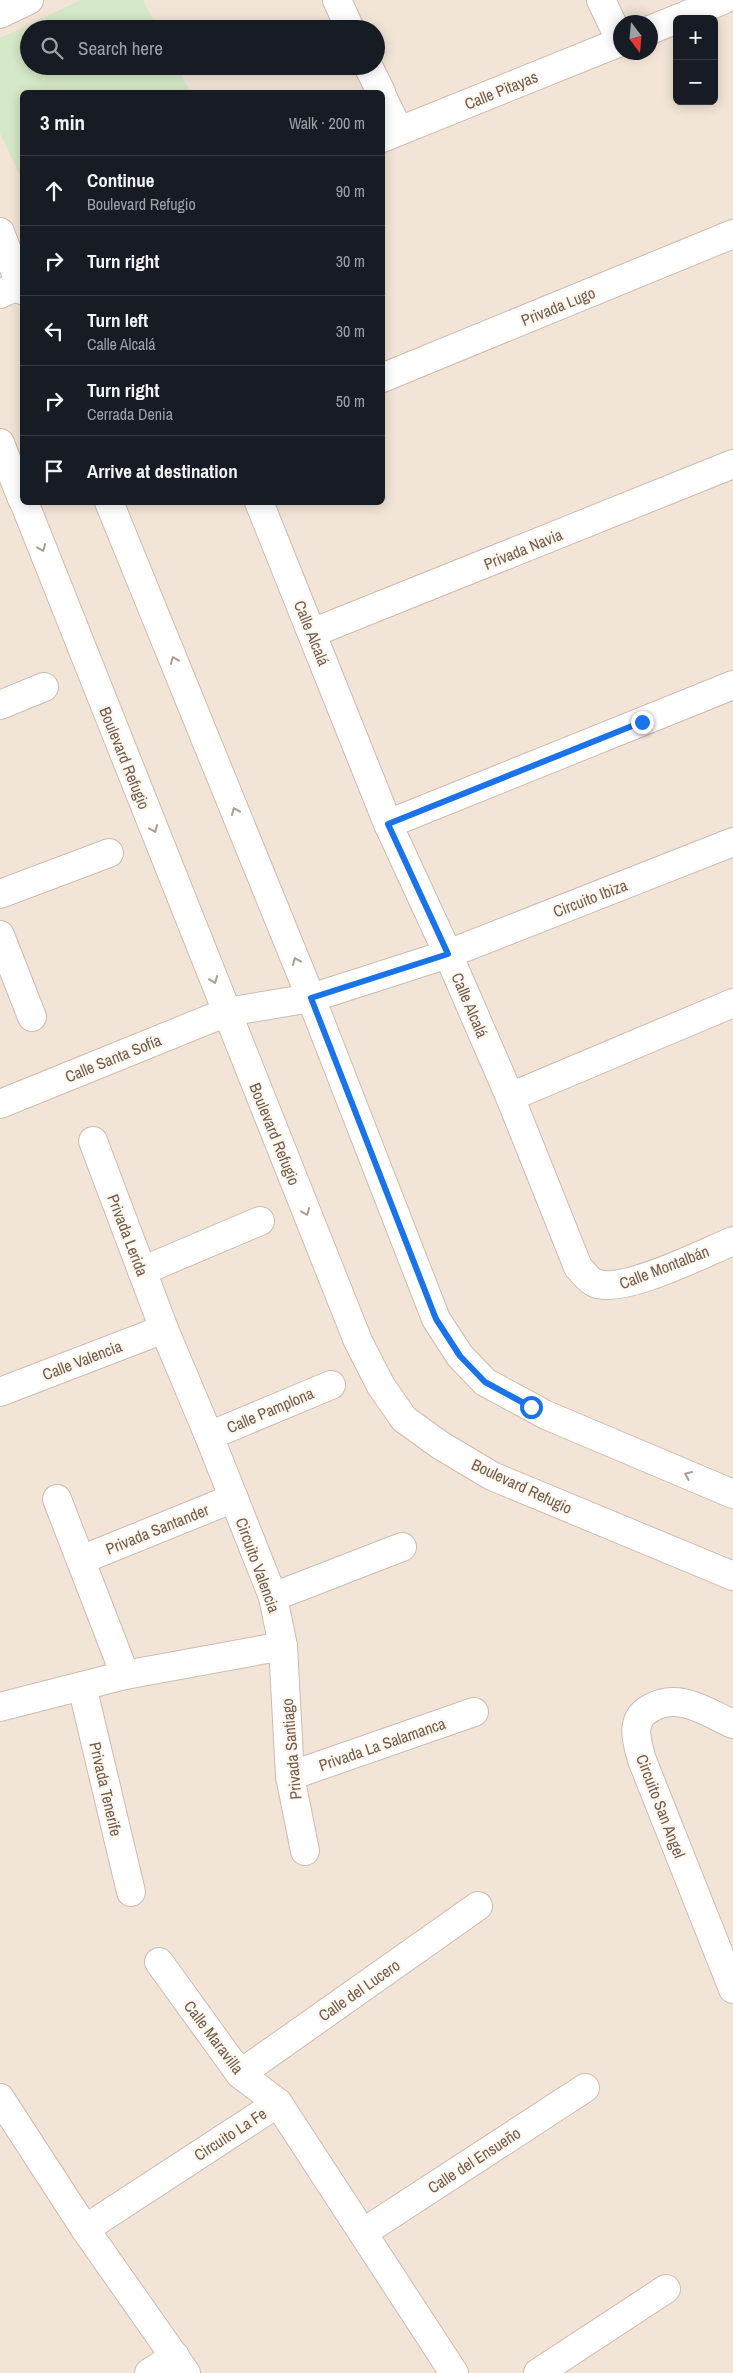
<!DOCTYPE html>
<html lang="en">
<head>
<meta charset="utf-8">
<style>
	:root { --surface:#171b24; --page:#242831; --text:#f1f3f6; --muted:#9ea1a6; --line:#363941 }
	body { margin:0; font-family:"Archivo Narrow",sans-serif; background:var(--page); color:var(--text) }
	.controls { position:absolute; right:15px; top:15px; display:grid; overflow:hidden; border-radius:8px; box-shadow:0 2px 12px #0003 }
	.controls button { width:45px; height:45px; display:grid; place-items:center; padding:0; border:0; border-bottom:1px solid var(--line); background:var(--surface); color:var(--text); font:25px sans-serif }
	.compass { position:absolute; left:613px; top:15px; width:45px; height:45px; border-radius:50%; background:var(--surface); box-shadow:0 2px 12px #0003; rotate:164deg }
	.stop { position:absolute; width:15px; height:15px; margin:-11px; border:4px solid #1a73e8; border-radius:50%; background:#fff }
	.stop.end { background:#1a73e8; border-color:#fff; box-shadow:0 1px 5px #0008 }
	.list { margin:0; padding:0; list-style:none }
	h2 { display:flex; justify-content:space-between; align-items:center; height:65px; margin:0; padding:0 20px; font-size:21px }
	h2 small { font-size:16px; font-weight:400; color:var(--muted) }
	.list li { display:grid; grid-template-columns:32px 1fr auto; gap:15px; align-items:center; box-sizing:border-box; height:70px; padding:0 20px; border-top:1px solid var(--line) }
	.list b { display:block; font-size:19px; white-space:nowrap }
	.list p { margin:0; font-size:16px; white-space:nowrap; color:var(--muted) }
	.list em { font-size:16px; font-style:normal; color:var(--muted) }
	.icon { flex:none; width:28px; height:28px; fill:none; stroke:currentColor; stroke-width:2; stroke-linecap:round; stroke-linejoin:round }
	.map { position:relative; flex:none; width:733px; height:2373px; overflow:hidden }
	.search { position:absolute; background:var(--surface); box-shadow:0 2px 12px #0003; left:20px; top:20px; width:365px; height:55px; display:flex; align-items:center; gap:12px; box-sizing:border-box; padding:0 18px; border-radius:28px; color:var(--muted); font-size:19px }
	.panel { position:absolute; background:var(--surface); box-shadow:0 2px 12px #0003; left:20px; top:90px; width:365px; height:415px; border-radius:8px }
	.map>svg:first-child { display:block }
</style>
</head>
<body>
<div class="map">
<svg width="733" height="2373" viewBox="0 0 733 2373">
	<rect width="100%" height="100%" fill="#fbf3e8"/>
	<path fill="#f2e5d7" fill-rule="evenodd" d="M0,0H733V2373H0ZM677,19H714V101H677ZM620,22H650V52H620ZM29,29H376V66H29ZM22,92H382V502H22Z"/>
	<polygon fill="#d5e8c7" points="81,0 143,0 158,29 29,29 29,66 177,66 190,92 22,92 22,180 0,133 0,38"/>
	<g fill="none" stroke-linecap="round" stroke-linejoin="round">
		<defs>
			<g id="street">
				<polyline points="337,0 350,29"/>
				<polyline points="601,0 620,40"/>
				<polyline points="0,14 29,0"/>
				<polyline points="677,19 723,0"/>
				<polyline points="650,30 677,19"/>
				<polyline points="368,66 381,92"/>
				<polyline points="382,96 399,131"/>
				<polyline points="382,138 620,42"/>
				<polyline points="0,294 22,284"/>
				<polyline points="382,378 733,234"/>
				<path d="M259,502L388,824L448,954L510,1097L578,1267C583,1272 589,1281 595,1283C622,1295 704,1253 733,1241"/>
				<polyline points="312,633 733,464"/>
				<polyline points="0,705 44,687"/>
				<polyline points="388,824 733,685"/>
				<polyline points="0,894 109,853"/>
				<polyline points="0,935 32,1017"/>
				<polyline points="227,1012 311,998 448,954 733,842"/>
				<polyline points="510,1097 733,1003"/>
				<polyline points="93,1141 164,1329 209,1436 273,1597 283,1646 290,1776 305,1851"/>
				<polyline points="142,1271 260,1221"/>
				<polyline points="0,1392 164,1329"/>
				<polyline points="209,1436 331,1385"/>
				<polyline points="57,1499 125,1675"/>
				<polyline points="81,1560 234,1498"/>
				<polyline points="273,1597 402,1547"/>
				<polyline points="82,1686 131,1892"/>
				<polyline points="0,1707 125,1675 283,1646"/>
				<path d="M733,1724C717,1717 700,1706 683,1703C673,1701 662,1702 653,1707C629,1718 636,1739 642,1760L733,1989"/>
				<polyline points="290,1776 474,1712"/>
				<polyline points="159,1962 240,2074 278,2103 454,2373"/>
				<polyline points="240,2074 478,1906"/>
				<polyline points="0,2098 85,2229 186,2373"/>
				<polyline points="85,2229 278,2103"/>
				<polyline points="364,2232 585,2088"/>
				<polyline points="149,2373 175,2356"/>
				<polyline points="538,2373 666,2289"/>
			</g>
			<g id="secondary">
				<polyline points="0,232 22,290"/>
				<polyline points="0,443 22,499"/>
				<polyline points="24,502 358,1341 381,1386 404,1419 440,1445 492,1476 733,1576"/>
				<polyline points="109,502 311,998 436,1319 460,1356 485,1382 546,1415 733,1494"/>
				<polyline points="0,1104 227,1012"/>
			</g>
		</defs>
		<use href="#street" stroke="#ccbbaf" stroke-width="30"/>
		<use href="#secondary" stroke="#cfbcac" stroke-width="30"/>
		<use href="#street" stroke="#fff" stroke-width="28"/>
		<use href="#secondary" stroke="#fff" stroke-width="28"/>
	</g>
	<defs><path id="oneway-chevron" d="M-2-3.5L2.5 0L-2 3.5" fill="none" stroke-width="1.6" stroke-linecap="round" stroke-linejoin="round" transform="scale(1.25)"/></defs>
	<g stroke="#ac9d95">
		<use href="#oneway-chevron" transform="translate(42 548) rotate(68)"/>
		<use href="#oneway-chevron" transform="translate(174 660) rotate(-112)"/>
		<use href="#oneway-chevron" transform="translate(235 811) rotate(-112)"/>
		<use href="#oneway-chevron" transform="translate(154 829) rotate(68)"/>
		<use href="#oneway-chevron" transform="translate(296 961) rotate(-112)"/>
		<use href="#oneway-chevron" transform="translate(214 980) rotate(68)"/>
		<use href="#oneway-chevron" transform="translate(306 1212) rotate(68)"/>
		<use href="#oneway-chevron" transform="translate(688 1475) rotate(-157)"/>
	</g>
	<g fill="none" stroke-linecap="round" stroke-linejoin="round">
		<polyline stroke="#1a73e8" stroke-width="6" points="531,1407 485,1382 460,1356 436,1319 311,998 448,954 388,824 642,722"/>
	</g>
	<g text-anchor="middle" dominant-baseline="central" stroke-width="4" stroke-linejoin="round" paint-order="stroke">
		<g font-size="16" fill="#745b4e" stroke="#fef8ee">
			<text transform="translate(501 90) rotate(-22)">Calle Pitayas</text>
			<text transform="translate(558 306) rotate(-22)">Privada Lugo</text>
			<text transform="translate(523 549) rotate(-22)">Privada Navia</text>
			<text transform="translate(312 633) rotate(68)">Calle Alcalá</text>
			<text transform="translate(125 758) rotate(68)">Boulevard Refugio</text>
			<text transform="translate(590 898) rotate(-21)">Circuito Ibiza</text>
			<text transform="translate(470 1005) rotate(67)">Calle Alcalá</text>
			<text transform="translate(113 1058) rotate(-22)">Calle Santa Sofía</text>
			<text transform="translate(275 1134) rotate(68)">Boulevard Refugio</text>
			<text transform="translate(128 1235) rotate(69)">Privada Lerida</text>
			<text transform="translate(664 1267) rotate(-21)">Calle Montalbán</text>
			<text transform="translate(82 1360) rotate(-21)">Calle Valencia</text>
			<text transform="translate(270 1410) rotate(-23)">Calle Pamplona</text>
			<text transform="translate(522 1486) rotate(25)">Boulevard Refugio</text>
			<text transform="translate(157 1529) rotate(-22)">Privada Santander</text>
			<text transform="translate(258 1565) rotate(70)">Circuito Valencia</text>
			<text transform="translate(382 1744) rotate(-19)">Privada La Salamanca</text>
			<text transform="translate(291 1749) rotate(-95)">Privada Santiago</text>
			<text transform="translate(106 1789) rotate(77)">Privada Tenerife</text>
			<text transform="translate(661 1806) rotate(69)">Circuito San Angel</text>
			<text transform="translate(359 1990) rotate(-35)">Calle del Lucero</text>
			<text transform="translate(214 2037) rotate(53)">Calle Maravilla</text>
			<text transform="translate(230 2134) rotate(-33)">Circuito La Fe</text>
			<text transform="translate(474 2160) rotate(-33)">Calle del Ensueño</text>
		</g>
	</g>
</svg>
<div class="controls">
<button>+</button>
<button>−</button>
</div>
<svg class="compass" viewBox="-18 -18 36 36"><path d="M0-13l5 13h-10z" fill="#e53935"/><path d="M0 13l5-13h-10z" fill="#9ea1a6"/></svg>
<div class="stop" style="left:531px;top:1407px"></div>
<div class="stop end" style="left:642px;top:722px"></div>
<div class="search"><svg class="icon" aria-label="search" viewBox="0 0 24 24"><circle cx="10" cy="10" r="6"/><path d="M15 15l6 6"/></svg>Search here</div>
<section class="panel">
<h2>3 min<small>Walk · 200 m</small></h2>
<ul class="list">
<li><svg class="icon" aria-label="ahead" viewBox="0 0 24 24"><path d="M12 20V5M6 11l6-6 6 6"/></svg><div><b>Continue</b><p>Boulevard Refugio</p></div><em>90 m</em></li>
<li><svg class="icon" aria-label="right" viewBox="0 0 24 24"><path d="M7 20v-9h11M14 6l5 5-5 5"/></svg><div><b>Turn right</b></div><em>30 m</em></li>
<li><svg class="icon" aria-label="left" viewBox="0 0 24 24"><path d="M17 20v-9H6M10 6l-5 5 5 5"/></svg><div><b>Turn left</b><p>Calle Alcalá</p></div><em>30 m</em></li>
<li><svg class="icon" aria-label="right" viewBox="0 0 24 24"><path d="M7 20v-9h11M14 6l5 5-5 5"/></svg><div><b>Turn right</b><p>Cerrada Denia</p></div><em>50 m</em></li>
<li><svg class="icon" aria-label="arrive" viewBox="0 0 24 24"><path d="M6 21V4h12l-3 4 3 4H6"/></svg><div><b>Arrive at destination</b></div></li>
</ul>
</section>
</div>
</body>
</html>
